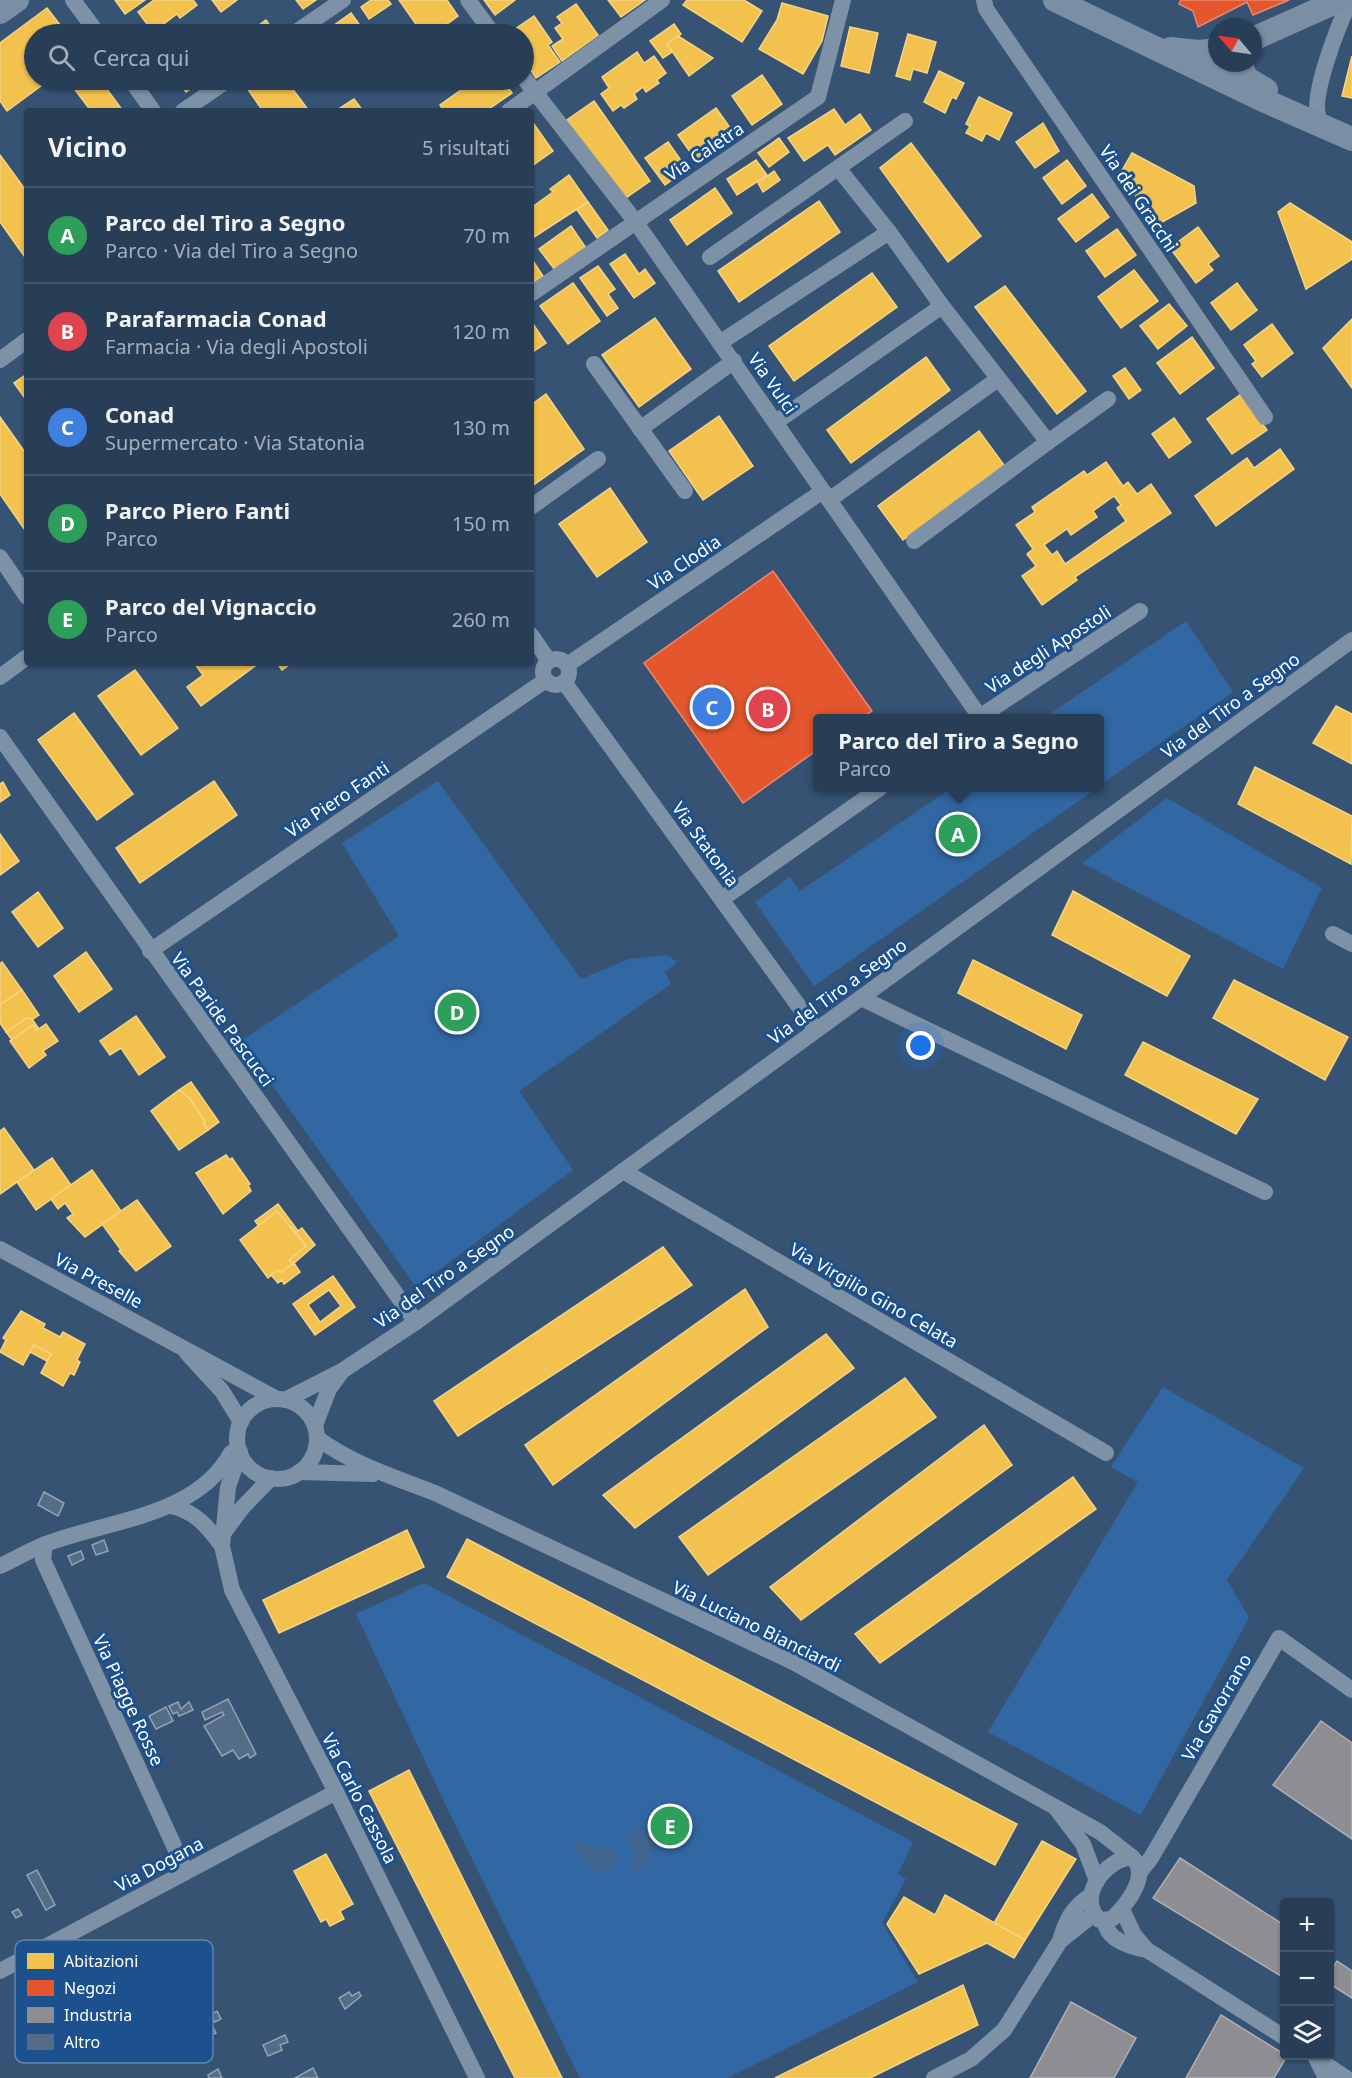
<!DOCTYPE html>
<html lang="it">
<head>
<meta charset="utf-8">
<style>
	:root { --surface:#283e57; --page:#344961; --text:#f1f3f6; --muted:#a5aeba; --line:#44576d; --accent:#b9c3ce }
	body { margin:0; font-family:"Noto Sans",sans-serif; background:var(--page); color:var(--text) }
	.controls { position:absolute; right:18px; bottom:18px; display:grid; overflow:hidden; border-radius:6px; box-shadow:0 2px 4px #0004 }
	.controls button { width:54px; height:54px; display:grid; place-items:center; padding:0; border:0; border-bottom:2px solid var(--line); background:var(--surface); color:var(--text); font:30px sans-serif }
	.compass { position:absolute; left:1208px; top:18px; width:54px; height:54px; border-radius:50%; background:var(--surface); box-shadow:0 2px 4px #0004; rotate:299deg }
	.you { position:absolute; left:921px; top:1046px; width:21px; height:21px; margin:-15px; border:4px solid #fff; border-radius:50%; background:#1a73e8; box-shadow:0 0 0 9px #1a73e833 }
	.badge { display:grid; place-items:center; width:39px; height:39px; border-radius:50%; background:var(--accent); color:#fff; font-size:20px; font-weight:700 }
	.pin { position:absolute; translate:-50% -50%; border:3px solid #fff; box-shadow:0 2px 6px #0006 }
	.popup { position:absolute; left:813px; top:714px; width:291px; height:78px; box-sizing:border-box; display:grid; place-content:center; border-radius:6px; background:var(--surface); filter:drop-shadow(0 2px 4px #0005); font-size:20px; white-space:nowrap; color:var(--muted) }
	.popup b { font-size:22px; color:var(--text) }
	.popup::after { content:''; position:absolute; left:50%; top:100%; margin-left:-12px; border:12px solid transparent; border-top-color:var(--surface) }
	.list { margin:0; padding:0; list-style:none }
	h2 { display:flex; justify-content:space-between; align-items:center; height:78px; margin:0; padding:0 24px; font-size:26px }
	h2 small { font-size:20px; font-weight:400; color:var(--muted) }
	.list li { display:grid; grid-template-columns:39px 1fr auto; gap:18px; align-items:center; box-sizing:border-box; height:96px; padding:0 24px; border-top:2px solid var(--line) }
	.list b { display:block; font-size:22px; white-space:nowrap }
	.list p { margin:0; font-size:20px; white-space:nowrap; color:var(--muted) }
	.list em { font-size:20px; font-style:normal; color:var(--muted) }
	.icon { flex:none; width:33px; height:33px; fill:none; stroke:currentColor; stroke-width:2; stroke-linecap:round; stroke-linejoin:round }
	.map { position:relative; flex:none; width:1352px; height:2078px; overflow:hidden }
	.search { position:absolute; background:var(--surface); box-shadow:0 2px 4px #0004; left:24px; top:24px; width:510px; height:66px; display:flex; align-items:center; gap:15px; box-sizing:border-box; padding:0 21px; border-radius:33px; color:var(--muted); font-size:22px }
	.panel { position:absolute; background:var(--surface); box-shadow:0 2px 4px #0004; left:24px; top:108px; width:510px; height:558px; border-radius:6px }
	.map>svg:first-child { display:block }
</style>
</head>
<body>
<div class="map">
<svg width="1352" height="2078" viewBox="0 0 1352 2078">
	<rect width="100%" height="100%" fill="#365374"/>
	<g fill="#3168a4">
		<polygon points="1186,621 1233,692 1099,786 1099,718 1044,718"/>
		<polygon points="438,781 581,979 629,959 666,955 677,962 665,972 671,984 519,1091 573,1170 416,1287 241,1041 399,936 342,843"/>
		<polygon points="945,788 1097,788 814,986 755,902 790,877 800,891 947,791"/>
		<polygon points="1167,798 1322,888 1283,969 1082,863"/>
		<polygon points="1163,1387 1304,1468 1227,1580 1249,1618 1141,1815 988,1732 1138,1482 1111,1467"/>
		<polygon points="424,1583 913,1842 898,1874 906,1879 882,1923 918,1982 728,2078 580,2078 448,1810 356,1614"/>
	</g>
	<g fill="#406590">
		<polygon points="639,1829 649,1833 655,1847 648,1862 634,1872 630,1869 635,1853 625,1835 631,1830"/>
		<path d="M579,1840L590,1846L614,1849L618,1856L614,1867L603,1873C590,1870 576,1856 575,1843Z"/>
	</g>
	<g fill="#f2c14e" stroke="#f6d483" stroke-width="1.5" fill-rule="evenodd">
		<polygon points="115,0 145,0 125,14"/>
		<polygon points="154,0 193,0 197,5 180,18 177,14 153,32 138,12"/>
		<polygon points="212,0 237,0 221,12"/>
		<polygon points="296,0 316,0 303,9"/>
		<polygon points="371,0 388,0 391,4 369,19 361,7"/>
		<polygon points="399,0 447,0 458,16 433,34 423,34"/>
		<polygon points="484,0 515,0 495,15"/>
		<polygon points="608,0 645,0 621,17"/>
		<polygon points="687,0 744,0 762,11 742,42 683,5"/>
		<polygon points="782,3 828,16 822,41 803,74 759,49 777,20"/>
		<polygon points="576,4 598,35 562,61 552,46 563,39 555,28 562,23 557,17"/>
		<polygon points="47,8 67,34 34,34 34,80 49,80 7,111 0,101 0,43"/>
		<polygon points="351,13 366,34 324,34 323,33"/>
		<polygon points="534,16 552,42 548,45 560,62 536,78 524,60 524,34 508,34"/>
		<polygon points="266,20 272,29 266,34 256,34 252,30"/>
		<polygon points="674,24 681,34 667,44 672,52 663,58 650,41"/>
		<polygon points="850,27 878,33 869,73 841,66"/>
		<polygon points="908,34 936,42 927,73 913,69 910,80 896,76"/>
		<polygon points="678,36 713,58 689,76 667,44"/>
		<polygon points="637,52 644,63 654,56 666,73 657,80 659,83 646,92 643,87 634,94 637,99 624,108 621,105 613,111 601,94 609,88 602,77"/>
		<polygon points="1352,56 1352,98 1342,96"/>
		<polygon points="939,71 964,83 956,99 952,97 945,113 924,102"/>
		<polygon points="762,75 782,104 752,125 732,96"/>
		<polygon points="75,80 100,80 123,111 91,111 70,83"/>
		<polygon points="177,80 203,80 186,92"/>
		<polygon points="260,80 286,80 309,111 263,111 247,88"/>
		<polygon points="309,80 327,80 315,88"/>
		<polygon points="475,80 503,80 512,93 486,111 444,111 440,105"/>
		<polygon points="979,97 1012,113 999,140 986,133 982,141 966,133 970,126 966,124"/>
		<polygon points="354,99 363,111 338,111 337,110"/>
		<polygon points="594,101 650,181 623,200 567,120"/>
		<polygon points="716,108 736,136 698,163 678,135"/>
		<polygon points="834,109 845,125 860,114 871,130 835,155 828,145 804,161 788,138"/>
		<polygon points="531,120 553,151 532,166 531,164"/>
		<polygon points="1043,123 1059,151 1035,168 1016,142"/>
		<polygon points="779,138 789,152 769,167 758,153"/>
		<polygon points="668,142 687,169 665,185 645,158"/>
		<polygon points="911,143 981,236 948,262 880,168"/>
		<polygon points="1132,153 1194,186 1196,203 1157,225 1120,174"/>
		<polygon points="0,155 27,192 27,260 0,222"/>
		<polygon points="756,160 767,175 737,195 727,179"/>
		<polygon points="1067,160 1086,186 1062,204 1043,178"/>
		<polygon points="774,171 780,180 763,192 758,183"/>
		<polygon points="569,175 588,202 531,239 531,208 553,192 550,189"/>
		<polygon points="715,188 732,213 687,245 670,220"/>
		<polygon points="1092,194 1109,217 1076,242 1058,219"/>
		<polygon points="819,201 840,232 739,302 718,271"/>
		<polygon points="588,202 608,230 597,238 577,210"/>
		<polygon points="1290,203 1352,242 1352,259 1306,289 1278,212"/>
		<polygon points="571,226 586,248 555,270 539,249"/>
		<polygon points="1198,227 1219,256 1208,264 1213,270 1196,283 1170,248"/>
		<polygon points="1117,229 1136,255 1105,277 1086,251"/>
		<polygon points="625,254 639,274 645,269 655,283 634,298 610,264"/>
		<polygon points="531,258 543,276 531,284"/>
		<polygon points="598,266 615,289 608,294 618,308 607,316 580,278"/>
		<polygon points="1134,270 1158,301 1121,328 1098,297"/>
		<polygon points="872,273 897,307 794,381 769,346"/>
		<polygon points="573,283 600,321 568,344 540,306"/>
		<polygon points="1237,283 1257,310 1231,330 1211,303"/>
		<polygon points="1005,286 1086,391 1057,414 975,307"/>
		<polygon points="1169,304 1187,326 1158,349 1140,326"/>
		<polygon points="655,318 691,369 639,407 602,355"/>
		<polygon points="1352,319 1352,388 1323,348"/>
		<polygon points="531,321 546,343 531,353"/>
		<polygon points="1272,324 1293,353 1262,377 1252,364 1256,361 1244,345"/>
		<polygon points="1192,337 1214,368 1180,394 1157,363"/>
		<polygon points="926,357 950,390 851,463 827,430"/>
		<polygon points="1125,368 1141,390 1129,399 1113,376"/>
		<polygon points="27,374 27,401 14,383"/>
		<polygon points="546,394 584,449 532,486 531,405"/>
		<polygon points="1241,394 1267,430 1232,454 1207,419"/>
		<polygon points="719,416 753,466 703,500 669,451"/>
		<polygon points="0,417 27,455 27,533 0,494"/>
		<polygon points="1174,418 1191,442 1169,458 1152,434"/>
		<polygon points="979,431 1004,465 903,540 878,506"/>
		<polygon points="1280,449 1294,469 1216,526 1195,496 1247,458 1254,468"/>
		<path d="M1106,462L1123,486L1128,482L1137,494L1151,484L1171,513L1075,577L1077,580L1042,605L1022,576L1036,566L1027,554L1033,549L1016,525L1035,512L1032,507L1084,471L1087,475ZM1114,496L1121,505L1117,508L1126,521L1065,564L1057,551L1052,555L1044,545L1067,529L1071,535L1097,517L1093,511Z"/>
		<polygon points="610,488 647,542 597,577 559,524"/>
		<polygon points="194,663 259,663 201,706 187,687 203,675"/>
		<polygon points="277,663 292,663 282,670"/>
		<polygon points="135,670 178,728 141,755 98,696"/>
		<polygon points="1336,706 1352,714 1352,764 1313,743"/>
		<polygon points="74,713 133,794 97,820 38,740"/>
		<polygon points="1255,767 1352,816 1351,864 1238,804"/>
		<polygon points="214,781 237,815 140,883 116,848"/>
		<polygon points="3,782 10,795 0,802 0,784"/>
		<polygon points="0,834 19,861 0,875"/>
		<polygon points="1073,891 1190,956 1167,996 1052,935"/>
		<polygon points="38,892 63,928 38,947 12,912"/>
		<polygon points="86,952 112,989 79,1012 54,976"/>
		<polygon points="973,960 1082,1015 1066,1049 958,993"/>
		<polygon points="2,962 22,990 0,1005 0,964"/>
		<polygon points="1234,980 1348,1037 1325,1080 1213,1018"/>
		<polygon points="22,990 39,1015 30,1021 27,1018 6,1032 0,1023 0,1005"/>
		<polygon points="136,1016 165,1057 139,1075 121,1048 110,1055 100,1041"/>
		<polygon points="27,1018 32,1019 39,1029 37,1030 33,1025 12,1040 6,1032"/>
		<polygon points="46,1024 58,1041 43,1051 46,1055 29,1068 10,1041 33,1025 37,1030"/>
		<polygon points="1143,1042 1258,1099 1236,1134 1125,1075"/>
		<polygon points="191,1082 219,1122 208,1130 203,1123 205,1121 189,1098 179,1090"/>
		<polygon points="179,1090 189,1098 205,1121 203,1123 208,1130 179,1150 151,1111"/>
		<polygon points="4,1128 34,1170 0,1194 0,1131"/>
		<polygon points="226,1155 230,1160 232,1158 250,1184 248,1185 251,1191 223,1214 196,1173"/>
		<polygon points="52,1158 71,1185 36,1210 17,1182"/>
		<polygon points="92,1170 121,1211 85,1237 67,1218 73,1214 65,1203 58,1209 51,1199"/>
		<polygon points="137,1200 171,1246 136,1271 119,1251 121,1250 102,1224"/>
		<polygon points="278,1204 298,1231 302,1228 315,1245 293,1264 289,1260 306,1246 292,1227 290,1229 277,1211 259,1226 255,1221"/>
		<polygon points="277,1211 306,1246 289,1260 293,1264 280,1273 278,1270 268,1278 240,1240"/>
		<polygon points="663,1247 692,1285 458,1436 434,1401"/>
		<polygon points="294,1263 300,1272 284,1284 282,1280 278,1283 271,1275 278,1270 280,1273"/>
		<path d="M333,1276L355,1307L315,1335L293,1304ZM329,1290L341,1306L320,1322L308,1305Z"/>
		<polygon points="745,1289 768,1327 553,1485 525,1445"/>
		<polygon points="21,1311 45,1324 43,1328 60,1337 63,1332 85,1344 77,1360 80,1362 74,1375 70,1373 63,1386 41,1373 51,1354 34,1345 23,1365 0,1352 6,1340 3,1338"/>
		<polygon points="826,1334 854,1368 635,1528 603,1495"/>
		<polygon points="34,1345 51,1354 47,1361 30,1352"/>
		<polygon points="905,1378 936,1417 708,1575 679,1537"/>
		<polygon points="984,1425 1012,1465 801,1620 770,1587"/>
		<polygon points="1073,1477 1096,1509 880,1663 855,1634"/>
		<polygon points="407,1530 424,1567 279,1633 263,1600"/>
		<polygon points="467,1539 1017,1824 995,1865 447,1577"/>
		<polygon points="409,1770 562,2078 515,2078 369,1791"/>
		<polygon points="1042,1841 1076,1859 1025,1940 994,1923"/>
		<polygon points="326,1854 353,1904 340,1911 344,1919 330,1926 326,1919 321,1922 294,1871"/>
		<polygon points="945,1895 1025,1940 1014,1958 987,1943 919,1974 887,1924 904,1897 935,1915"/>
		<polygon points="963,1985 978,2025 870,2078 775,2078"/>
	</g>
	<g fill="#e4572e" stroke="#ec896d" stroke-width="1.5">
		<polygon points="1181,0 1289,0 1253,15 1247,2 1198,27 1193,11 1179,4"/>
		<polygon points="773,571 872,711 861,718 817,718 817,750 743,803 644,663"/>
	</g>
	<g fill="#8d8d92" stroke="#afafb3" stroke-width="1.5">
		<polygon points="1321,1721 1352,1743 1352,1839 1273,1785"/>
		<polygon points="1180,1858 1284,1925 1284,1978 1153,1898"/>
		<polygon points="1337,1961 1352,1971 1352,1998 1330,1984 1330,1971"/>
		<polygon points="1071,2002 1136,2038 1114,2078 1030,2078"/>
		<polygon points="1221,2015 1287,2056 1274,2078 1186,2078"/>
	</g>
	<g fill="#556c86" stroke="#92a3b6" stroke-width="1.5">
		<polygon points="44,1492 64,1503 58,1516 38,1505"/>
		<polygon points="104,1540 108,1551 96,1555 92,1545"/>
		<polygon points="81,1551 84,1559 72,1565 68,1556"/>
		<polygon points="228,1699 256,1754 250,1758 248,1754 239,1759 233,1750 222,1756 204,1726 224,1715 222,1712 205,1720 202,1712"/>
		<polygon points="178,1702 181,1709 189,1702 193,1710 179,1716 177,1712 173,1714 169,1706"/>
		<polygon points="166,1707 173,1721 156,1729 149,1716"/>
		<polygon points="37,1870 55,1905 46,1910 27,1875"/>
		<polygon points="18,1909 22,1915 16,1918 12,1912"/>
		<polygon points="349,1992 352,1996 359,1992 361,1996 345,2009 339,1998"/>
		<polygon points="217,2011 221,2019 215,2022 211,2015"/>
		<polygon points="208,2018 216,2033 207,2037 199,2023"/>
		<polygon points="192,2024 202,2044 184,2055 173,2035"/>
		<polygon points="285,2035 288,2042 280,2045 282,2050 268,2056 263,2045"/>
		<polygon points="313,2068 318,2078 295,2078"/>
		<polygon points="218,2069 222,2078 209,2078 208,2075"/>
	</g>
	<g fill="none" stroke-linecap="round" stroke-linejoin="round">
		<g stroke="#7d92a7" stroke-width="16">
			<polyline points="73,0 98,34"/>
			<polyline points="468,0 493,34"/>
			<polyline points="984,0 986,9 1265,417"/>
			<polyline points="293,34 343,0"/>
			<polyline points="524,78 635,221 980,717"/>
			<polyline points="131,80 153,111"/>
			<polyline points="183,111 228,80"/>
			<polyline points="509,111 662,0"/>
			<path d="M1318,115C1312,93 1339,22 1351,0"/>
			<polyline points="838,168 889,232"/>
			<polyline points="710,257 905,121"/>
			<polyline points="531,294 818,97 843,0"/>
			<polyline points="721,342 889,232 942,306 1048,442 914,541"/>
			<polyline points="0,360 27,340"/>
			<polyline points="594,364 685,491"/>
			<polyline points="776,422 942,306"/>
			<polyline points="640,429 734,361"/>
			<polyline points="1048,442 1108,399"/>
			<polyline points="829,500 998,379"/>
			<polyline points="531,507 598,459"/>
			<polyline points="0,557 27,597"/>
			<polyline points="531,635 549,661"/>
			<circle cx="556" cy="672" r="13"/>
			<polyline points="567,665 823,491"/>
			<polyline points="0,677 27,657"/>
			<polyline points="564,682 816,1030"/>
			<polyline points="978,718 1140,611"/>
			<polyline points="0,737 416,1322"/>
			<polyline points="722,899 880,788"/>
			<polyline points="1333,934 1352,944"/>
			<polyline points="150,951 546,680"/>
			<polyline points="861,998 1265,1192"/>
			<polyline points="623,1171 1106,1453"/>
			<polyline points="0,1249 277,1399"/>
			<polyline points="187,1353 222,1391 241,1422"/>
			<circle cx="277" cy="1439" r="40"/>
			<polyline points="285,1400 342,1371 416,1322 1352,640"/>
			<polyline points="315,1425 329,1389 340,1374"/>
			<path d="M317,1438C354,1465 394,1477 435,1493L793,1662L1055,1807"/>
			<polyline points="240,1452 228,1487 222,1546 232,1590 336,1792 477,2078"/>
			<polyline points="299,1472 373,1474"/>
			<path d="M171,1506C195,1511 208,1527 222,1546"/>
			<polyline points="225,1531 242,1508 271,1478"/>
			<polyline points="45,1544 43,1560 186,1872"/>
			<path d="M0,1566C15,1559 30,1550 46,1544C108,1520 196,1517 231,1453"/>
			<path d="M1132,1857C1151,1875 1127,1904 1112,1919L1099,1920C1077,1895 1105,1860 1132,1857Z"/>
			<polyline points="1140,1872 1151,1858 1279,1638 1352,1690"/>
			<polyline points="1097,1881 1083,1844 1055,1807 1100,1832 1132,1857"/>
			<path d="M1090,1896C1072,1908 1066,1920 1060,1941L1094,1914"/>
			<path d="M1105,1922C1107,1940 1131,1947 1147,1950L1134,1935L1122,1909"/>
			<polyline points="1147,1950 1284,2037"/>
			<polyline points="0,1971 336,1792"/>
			<polyline points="934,2078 971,2059 1004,2030 1060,1941"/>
			<polyline points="1326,2078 1316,2058 1346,2078"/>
		</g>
		<g stroke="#7a8ea4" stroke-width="24">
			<polyline points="1055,0 1263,100 1352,139"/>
			<polyline points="0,12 17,0"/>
			<polyline points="1253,39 1340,0"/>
			<polyline points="1170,49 1199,52 1217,50"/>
			<polyline points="1240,63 1246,78 1266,90"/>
		</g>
	</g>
	<g text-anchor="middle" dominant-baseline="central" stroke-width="6" stroke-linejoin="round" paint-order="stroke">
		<g font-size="18" fill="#fff" stroke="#1c518e">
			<text transform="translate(704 151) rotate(-34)">Via Caletra</text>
			<text transform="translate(1139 198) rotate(56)">Via dei Gracchi</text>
			<text transform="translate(773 383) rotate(55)">Via Vulci</text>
			<text transform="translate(684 562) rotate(-34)">Via Clodia</text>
			<text transform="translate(1048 649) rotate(-33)">Via degli Apostoli</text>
			<text transform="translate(1230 705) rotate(-36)">Via del Tiro a Segno</text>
			<text transform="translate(337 799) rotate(-34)">Via Piero Fanti</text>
			<text transform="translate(706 844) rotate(54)">Via Statonia</text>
			<text transform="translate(837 991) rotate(-36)">Via del Tiro a Segno</text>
			<text transform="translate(223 1019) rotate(54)">Via Paride Pascucci</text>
			<text transform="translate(444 1276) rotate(-35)">Via del Tiro a Segno</text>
			<text transform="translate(99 1280) rotate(28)">Via Preselle</text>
			<text transform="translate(874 1295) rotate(30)">Via Virgilio Gino Celata</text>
			<text transform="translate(757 1626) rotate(26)">Via Luciano Bianciardi</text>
			<text transform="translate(129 1700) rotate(65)">Via Piagge Rosse</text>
			<text transform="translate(1216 1707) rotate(-60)">Via Gavorrano</text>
			<text transform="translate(360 1798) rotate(63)">Via Carlo Cassola</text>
			<text transform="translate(159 1864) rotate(-28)">Via Dogana</text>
		</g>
	</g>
	<rect x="15" y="1940" width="198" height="123" rx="9" fill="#1c518e" stroke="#6085b0" stroke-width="1.5"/>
	<rect x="27" y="1953" width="27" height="16" fill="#f2c14e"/>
	<rect x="27" y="1980" width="27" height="16" fill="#e4572e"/>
	<rect x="27" y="2007" width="27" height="16" fill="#8d8d92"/>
	<rect x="27" y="2034" width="27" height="16" fill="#556c86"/>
	<g font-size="16" fill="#fff">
		<text x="64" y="1967">Abitazioni</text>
		<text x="64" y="1994">Negozi</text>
		<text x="64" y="2021">Industria</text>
		<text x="64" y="2048">Altro</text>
	</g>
</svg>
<div class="controls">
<button>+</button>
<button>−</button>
<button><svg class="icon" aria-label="layers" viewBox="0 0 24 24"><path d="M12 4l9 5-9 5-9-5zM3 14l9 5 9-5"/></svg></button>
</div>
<svg class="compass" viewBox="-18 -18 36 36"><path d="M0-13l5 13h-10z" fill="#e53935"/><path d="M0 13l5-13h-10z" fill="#a5aeba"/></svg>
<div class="you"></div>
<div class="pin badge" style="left:958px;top:834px;background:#2e9e5b">A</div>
<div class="popup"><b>Parco del Tiro a Segno</b>Parco</div>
<div class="pin badge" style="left:768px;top:709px;background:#e0444e">B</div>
<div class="pin badge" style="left:712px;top:707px;background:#3f7fe0">C</div>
<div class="pin badge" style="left:457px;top:1012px;background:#2e9e5b">D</div>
<div class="pin badge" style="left:670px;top:1826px;background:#2e9e5b">E</div>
<div class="search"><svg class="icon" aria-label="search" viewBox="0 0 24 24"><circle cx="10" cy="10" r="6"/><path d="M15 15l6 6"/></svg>Cerca qui</div>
<section class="panel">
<h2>Vicino<small>5 risultati</small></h2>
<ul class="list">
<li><span class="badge" style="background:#2e9e5b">A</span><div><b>Parco del Tiro a Segno</b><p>Parco · Via del Tiro a Segno</p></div><em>70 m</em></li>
<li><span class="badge" style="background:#e0444e">B</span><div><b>Parafarmacia Conad</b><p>Farmacia · Via degli Apostoli</p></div><em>120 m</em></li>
<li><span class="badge" style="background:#3f7fe0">C</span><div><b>Conad</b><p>Supermercato · Via Statonia</p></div><em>130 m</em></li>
<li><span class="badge" style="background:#2e9e5b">D</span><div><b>Parco Piero Fanti</b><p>Parco</p></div><em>150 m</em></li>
<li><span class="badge" style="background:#2e9e5b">E</span><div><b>Parco del Vignaccio</b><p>Parco</p></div><em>260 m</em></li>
</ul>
</section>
</div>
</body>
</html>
